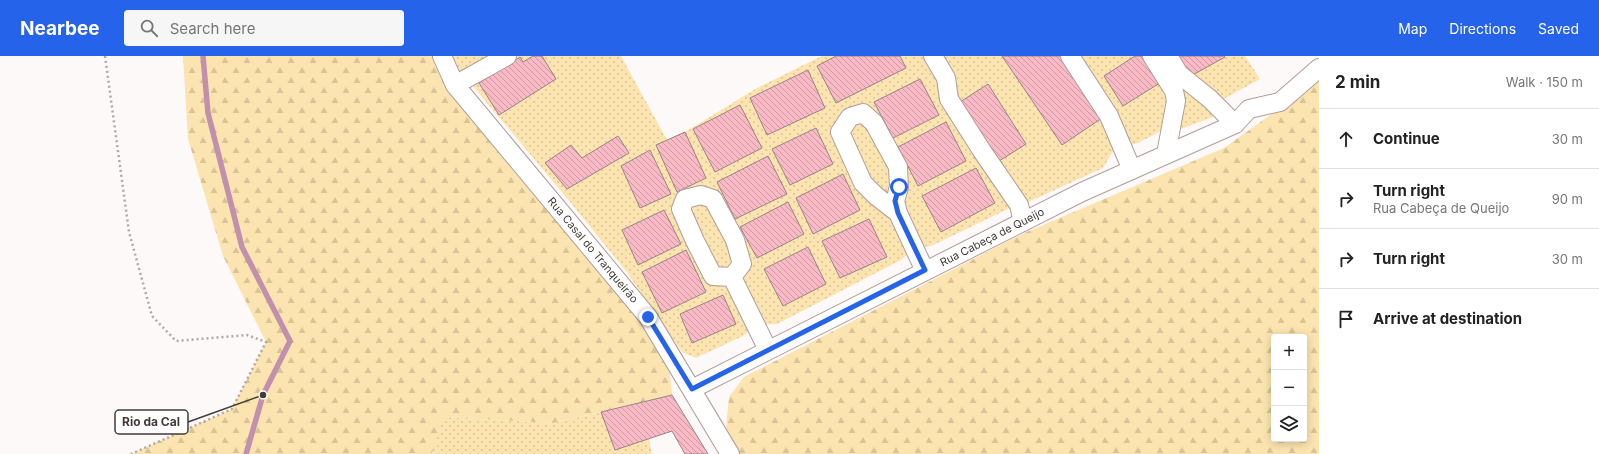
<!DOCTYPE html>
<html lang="en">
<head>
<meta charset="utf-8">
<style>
	:root { --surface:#fff; --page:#f6f6f6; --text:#222; --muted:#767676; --line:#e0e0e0; --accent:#2563eb }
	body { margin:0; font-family:Inter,sans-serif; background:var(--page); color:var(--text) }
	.controls { position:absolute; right:12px; bottom:12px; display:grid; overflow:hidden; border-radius:4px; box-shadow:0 2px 10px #0003 }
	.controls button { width:36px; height:36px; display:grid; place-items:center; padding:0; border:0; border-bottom:1px solid var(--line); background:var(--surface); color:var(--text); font:20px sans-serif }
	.stop { position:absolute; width:12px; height:12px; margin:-9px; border:3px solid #2563eb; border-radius:50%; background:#fff }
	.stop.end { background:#2563eb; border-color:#fff; box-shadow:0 1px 4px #0008 }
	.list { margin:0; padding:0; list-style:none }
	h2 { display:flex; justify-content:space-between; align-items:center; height:52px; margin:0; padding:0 16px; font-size:17px }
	h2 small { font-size:13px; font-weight:400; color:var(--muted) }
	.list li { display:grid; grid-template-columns:26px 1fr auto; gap:12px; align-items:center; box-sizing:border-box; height:60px; padding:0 16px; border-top:1px solid var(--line) }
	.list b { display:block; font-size:15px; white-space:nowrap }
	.list p { margin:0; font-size:13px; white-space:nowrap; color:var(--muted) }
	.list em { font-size:13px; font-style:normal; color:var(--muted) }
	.icon { flex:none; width:22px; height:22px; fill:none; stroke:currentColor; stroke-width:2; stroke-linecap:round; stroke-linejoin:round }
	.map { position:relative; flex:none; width:1319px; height:398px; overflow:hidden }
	header { display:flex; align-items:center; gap:24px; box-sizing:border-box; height:56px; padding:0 20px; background:var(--accent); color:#fff }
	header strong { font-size:19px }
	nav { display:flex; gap:22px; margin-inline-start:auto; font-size:14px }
	.search { width:280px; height:36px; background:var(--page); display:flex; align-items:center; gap:10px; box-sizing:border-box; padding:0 14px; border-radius:4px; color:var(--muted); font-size:15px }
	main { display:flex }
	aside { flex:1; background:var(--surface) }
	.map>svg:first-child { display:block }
</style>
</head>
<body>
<header>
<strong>Nearbee</strong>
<div class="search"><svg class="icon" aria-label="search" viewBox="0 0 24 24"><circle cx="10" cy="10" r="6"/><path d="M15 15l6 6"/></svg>Search here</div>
<nav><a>Map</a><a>Directions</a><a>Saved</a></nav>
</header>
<main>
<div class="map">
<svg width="1319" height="398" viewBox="0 0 1319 398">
	<defs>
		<pattern id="grass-dots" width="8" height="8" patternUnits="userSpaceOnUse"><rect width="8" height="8" fill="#fbe4af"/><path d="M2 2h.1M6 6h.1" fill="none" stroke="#d8c497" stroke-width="1.8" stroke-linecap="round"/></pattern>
		<pattern id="forest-firs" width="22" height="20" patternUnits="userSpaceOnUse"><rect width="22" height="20" fill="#fbe4af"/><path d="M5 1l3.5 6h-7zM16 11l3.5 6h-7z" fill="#d8c497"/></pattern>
		<pattern id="building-back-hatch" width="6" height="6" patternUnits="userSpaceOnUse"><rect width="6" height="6" fill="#fabac5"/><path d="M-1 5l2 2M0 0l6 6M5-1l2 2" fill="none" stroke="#cc98a1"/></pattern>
	</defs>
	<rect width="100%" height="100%" fill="#fdf9f8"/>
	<g fill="url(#grass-dots)">
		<polygon points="452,0 495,0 462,19 454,10"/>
		<polygon points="518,0 621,0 667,84 685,76 757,32 822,0 1245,0 1260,23 1222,44 1207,47 1213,61 1170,77 1161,75 1138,87 1123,91 1112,97 1103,112 1026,147 1008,153 931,190 915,192 901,204 777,268 756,269 743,280 696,302 682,296 626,215 566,141 472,29"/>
		<polygon points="601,356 615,394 649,383 652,398 432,398 442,361 553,367"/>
	</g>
	<g fill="url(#forest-firs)" fill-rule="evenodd">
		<polygon points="183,0 436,0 645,262 668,300 672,339 553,367 443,361 432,398 131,398 232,353 266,286 223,200 188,83"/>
		<path d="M1319,21V398H738L726,371L729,341L744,321L1022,178L1224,92L1308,32ZM1274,281H1304V383H1274Z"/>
	</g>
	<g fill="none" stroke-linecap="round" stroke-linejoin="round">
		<polyline stroke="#c190ad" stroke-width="5.5" points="203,0 208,57 242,191 290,285 263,339 246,398"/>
	</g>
	<g fill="url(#building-back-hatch)" stroke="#968487">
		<polygon points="533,0 542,0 556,23 499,59 479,27 520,1 523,6"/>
		<polygon points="836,0 900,0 906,12 836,47 817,10"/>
		<polygon points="1002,0 1061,0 1102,62 1062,89"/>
		<polygon points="1135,0 1147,0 1163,25 1123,50 1104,20"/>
		<polygon points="1177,0 1224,0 1225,1 1189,21"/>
		<polygon points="808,14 825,52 767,79 750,42"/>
		<polygon points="920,23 939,59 893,82 874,46"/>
		<polygon points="988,28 1026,88 996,107 957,48"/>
		<polygon points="740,49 762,92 715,116 693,73"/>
		<polygon points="946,66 966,105 918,130 898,91"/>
		<polygon points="816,72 833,108 790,129 772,93"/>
		<polygon points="685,76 706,122 677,136 656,89"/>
		<polygon points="618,80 629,97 567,133 545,107 571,89 582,102"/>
		<polygon points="650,94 671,138 640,152 621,110"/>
		<polygon points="768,100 787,138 735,163 717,126"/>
		<polygon points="976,112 995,147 941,176 922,140"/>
		<polygon points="843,118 860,154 813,178 796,142"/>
		<polygon points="788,146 804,178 757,202 740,171"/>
		<polygon points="664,154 681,188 638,209 622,174"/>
		<polygon points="869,163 887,201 840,222 822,185"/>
		<polygon points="808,191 826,228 783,250 764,213"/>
		<polygon points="686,194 706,236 662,257 642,216"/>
		<polygon points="723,239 736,268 692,287 680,258"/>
		<polygon points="672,339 708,398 685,398 672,375 615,394 601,356"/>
	</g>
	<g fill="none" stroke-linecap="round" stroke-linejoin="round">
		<defs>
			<g id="minor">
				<polyline points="442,0 455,29 648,261 730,398"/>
				<polyline points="933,0 946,22 949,43 982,95 1019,149 1023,166"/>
				<polyline points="1070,0 1109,60 1132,114"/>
				<polyline points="1152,0 1174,35 1176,45 1166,98"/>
				<polyline points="1168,0 1179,18 1210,43 1235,68"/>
				<polyline points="455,29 507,0"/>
				<polyline points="898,157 895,145 899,131 898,111 874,67 863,57 850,61 840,76 863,127 876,140 898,157 925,215"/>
				<polyline points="732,221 742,208 735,184 713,143 701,139 685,143 681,153 695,185 713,220 732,221 768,294"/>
				<polyline points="692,333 1082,136 1235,68 1249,53 1280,46 1319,12"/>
			</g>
		</defs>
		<use href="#minor" stroke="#b09d99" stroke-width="20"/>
		<polyline stroke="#aea9a7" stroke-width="2.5" stroke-dasharray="2 3" stroke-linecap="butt" points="105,0 129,176 152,260 176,285 247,279 266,286 232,353 131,398"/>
		<use href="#minor" stroke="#fff" stroke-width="18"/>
	</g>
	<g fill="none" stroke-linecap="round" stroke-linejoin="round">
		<polyline stroke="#2563eb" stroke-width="5" points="648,261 692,333 925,214 898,157 895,145 899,131"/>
	</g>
	<g text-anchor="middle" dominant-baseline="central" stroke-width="3" stroke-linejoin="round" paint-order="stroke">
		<g font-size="11" fill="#423a38" stroke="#fff">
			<text transform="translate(992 181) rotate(-27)">Rua Cabeça de Queijo</text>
			<text transform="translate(593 194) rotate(50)">Rua Casal do Tranqueirão</text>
		</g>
	</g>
	<path fill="none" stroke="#423a38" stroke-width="1.5" d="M263 339L188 366"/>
	<circle fill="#423a38" stroke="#fff" stroke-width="1.5" cx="263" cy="339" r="4"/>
	<rect fill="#fff" stroke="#423a38" stroke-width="1.5" x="115" y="354" width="73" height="24" rx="4"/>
	<g font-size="12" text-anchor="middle" font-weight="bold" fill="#423a38">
		<text x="151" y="370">Rio da Cal</text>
	</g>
</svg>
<div class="controls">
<button>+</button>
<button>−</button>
<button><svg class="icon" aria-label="layers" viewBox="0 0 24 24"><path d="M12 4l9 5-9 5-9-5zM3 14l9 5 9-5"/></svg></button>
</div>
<div class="stop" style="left:899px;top:131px"></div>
<div class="stop end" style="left:648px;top:261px"></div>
</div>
<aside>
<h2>2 min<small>Walk · 150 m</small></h2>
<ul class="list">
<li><svg class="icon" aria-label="ahead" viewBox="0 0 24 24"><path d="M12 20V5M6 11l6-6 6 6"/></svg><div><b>Continue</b></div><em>30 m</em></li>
<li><svg class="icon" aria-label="right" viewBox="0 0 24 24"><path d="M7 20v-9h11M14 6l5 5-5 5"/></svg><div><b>Turn right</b><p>Rua Cabeça de Queijo</p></div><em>90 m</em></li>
<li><svg class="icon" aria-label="right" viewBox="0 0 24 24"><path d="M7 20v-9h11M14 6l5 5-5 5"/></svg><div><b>Turn right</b></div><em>30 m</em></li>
<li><svg class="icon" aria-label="arrive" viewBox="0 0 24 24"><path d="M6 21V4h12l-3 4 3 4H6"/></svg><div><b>Arrive at destination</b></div></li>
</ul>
</aside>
</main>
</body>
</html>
